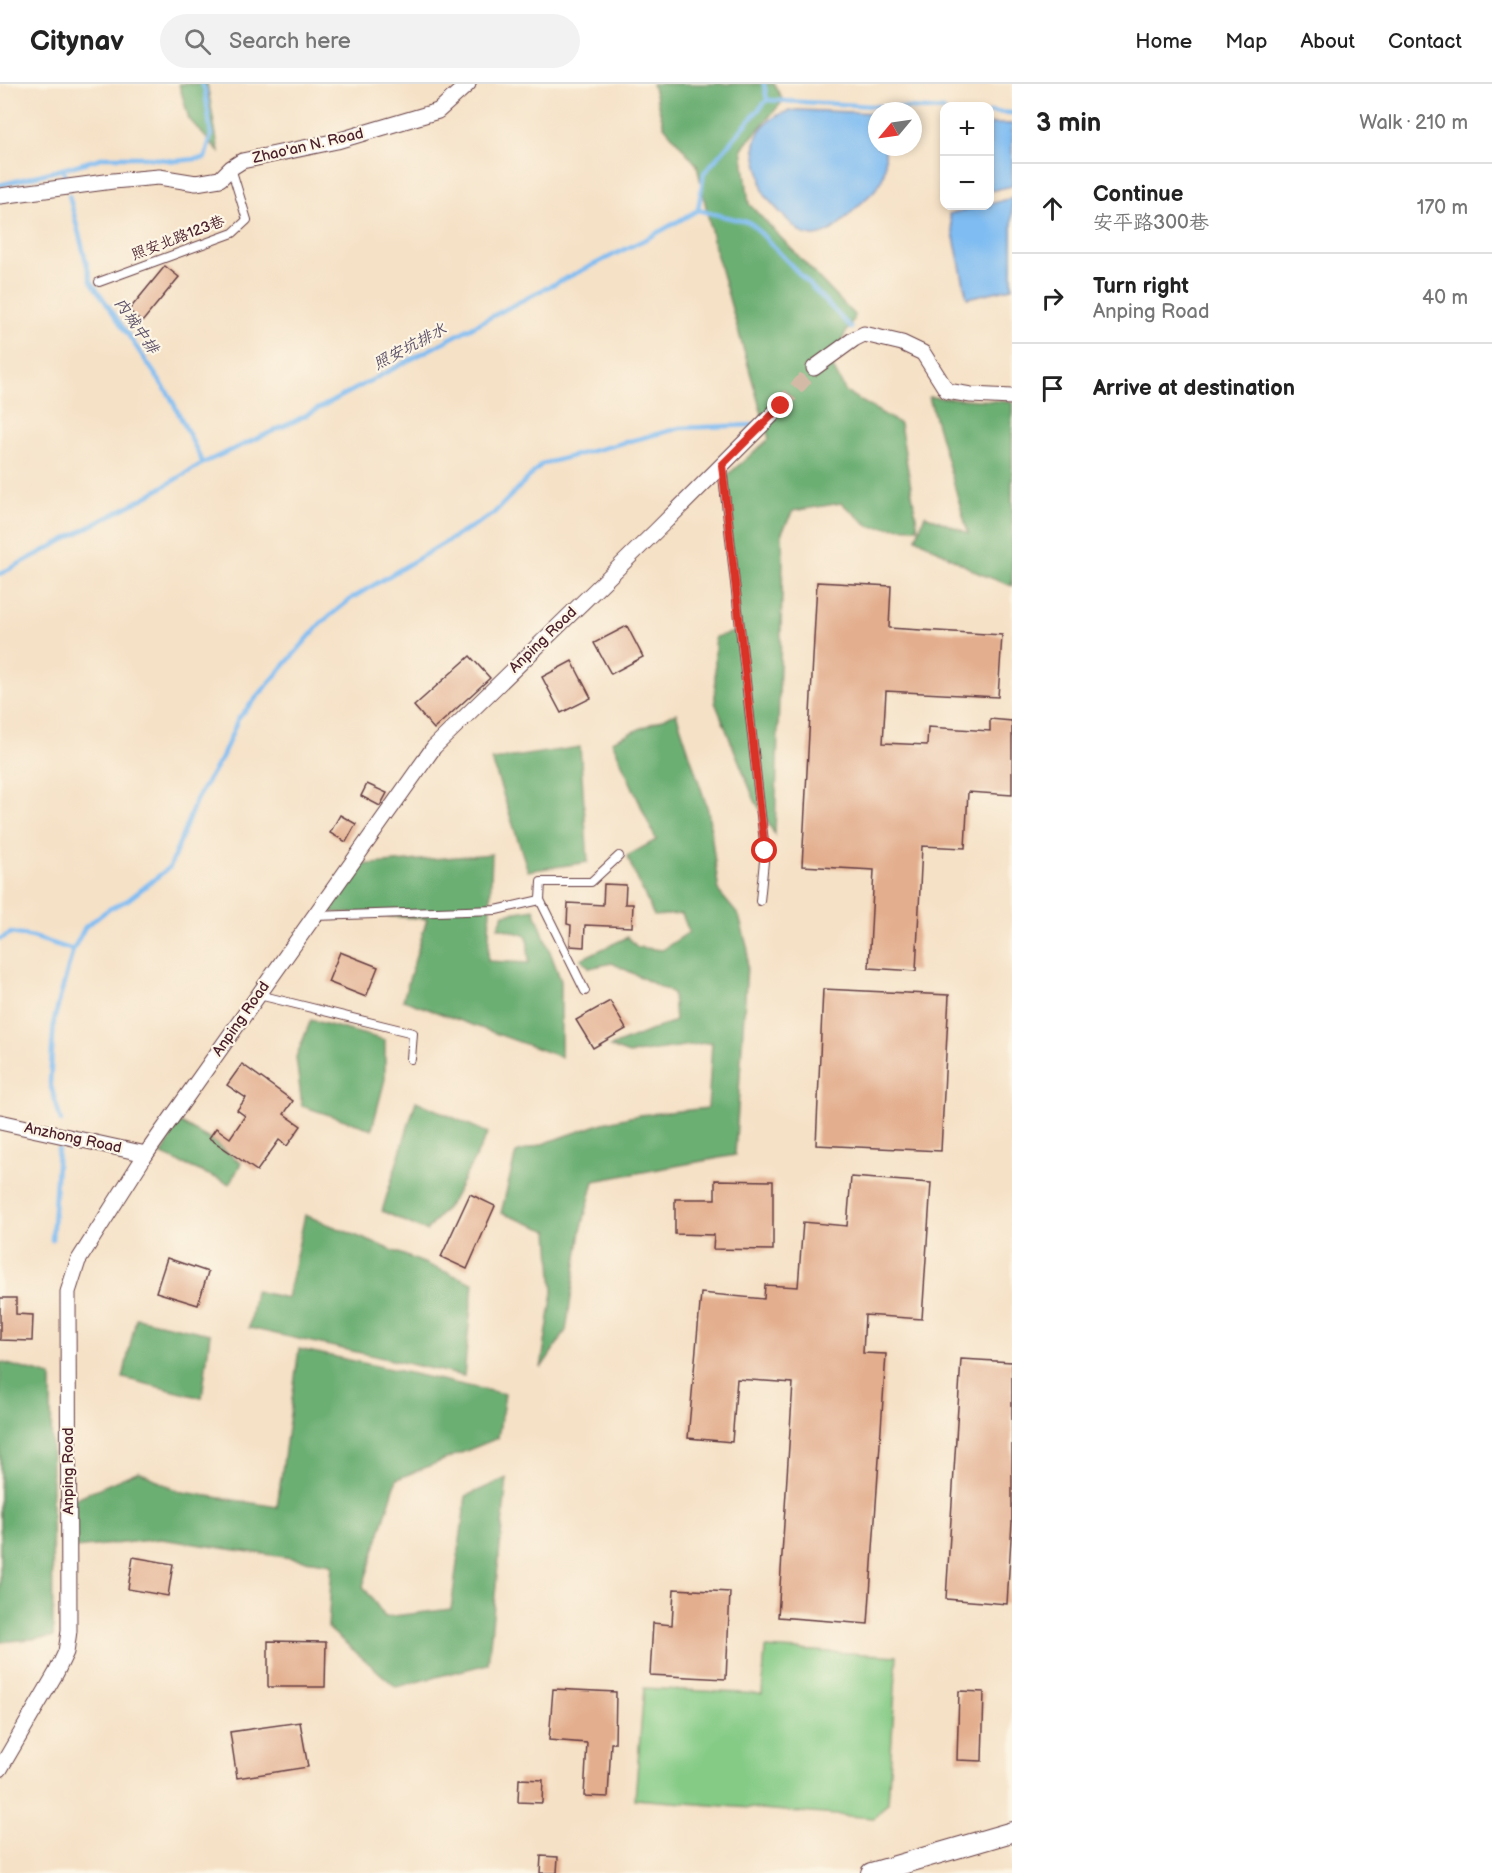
<!DOCTYPE html>
<html lang="en">
<head>
<meta charset="utf-8">
<style>
	:root { --surface:#fff; --page:#f2f2f2; --text:#222; --muted:#767676; --line:#e0e0e0 }
	body { margin:0; font-family:"Balsamiq Sans","LXGW WenKai TC",sans-serif; background:var(--page); color:var(--text) }
	.controls { position:absolute; right:18px; top:18px; display:grid; overflow:hidden; border-radius:12px; box-shadow:0 3px 9px #0003 }
	.controls button { width:54px; height:54px; display:grid; place-items:center; padding:0; border:0; border-bottom:2px solid var(--line); background:var(--surface); color:var(--text); font:30px sans-serif }
	.compass { position:absolute; left:868px; top:18px; width:54px; height:54px; border-radius:50%; background:var(--surface); box-shadow:0 3px 9px #0003; rotate:241deg }
	.stop { position:absolute; width:18px; height:18px; margin:-14px; border:4px solid #d93025; border-radius:50%; background:#fff }
	.stop.end { background:#d93025; border-color:#fff; box-shadow:0 2px 6px #0008 }
	.list { margin:0; padding:0; list-style:none }
	h2 { display:flex; justify-content:space-between; align-items:center; height:78px; margin:0; padding:0 24px; font-size:26px }
	h2 small { font-size:20px; font-weight:400; color:var(--muted) }
	.list li { display:grid; grid-template-columns:39px 1fr auto; gap:18px; align-items:center; box-sizing:border-box; height:90px; padding:0 24px; border-top:2px solid var(--line) }
	.list b { display:block; font-size:22px; white-space:nowrap }
	.list p { margin:0; font-size:20px; white-space:nowrap; color:var(--muted) }
	.list em { font-size:20px; font-style:normal; color:var(--muted) }
	.icon { flex:none; width:33px; height:33px; fill:none; stroke:currentColor; stroke-width:2; stroke-linecap:round; stroke-linejoin:round }
	.map { position:relative; flex:none; width:1012px; height:1789px; overflow:hidden }
	header { display:flex; align-items:center; gap:36px; box-sizing:border-box; height:84px; padding:0 30px; background:var(--surface); border-bottom:2px solid var(--line) }
	header strong { font-size:28px }
	nav { display:flex; gap:33px; margin-inline-start:auto; font-size:21px }
	.search { width:420px; height:54px; background:var(--page); display:flex; align-items:center; gap:15px; box-sizing:border-box; padding:0 21px; border-radius:33px; color:var(--muted); font-size:22px }
	main { display:flex }
	aside { flex:1; background:var(--surface) }
	.map>svg:first-child { display:block }
</style>
</head>
<body>
<header>
<strong>Citynav</strong>
<div class="search"><svg class="icon" aria-label="search" viewBox="0 0 24 24"><circle cx="10" cy="10" r="6"/><path d="M15 15l6 6"/></svg>Search here</div>
<nav><a>Home</a><a>Map</a><a>About</a><a>Contact</a></nav>
</header>
<main>
<div class="map">
<svg width="1012" height="1789" viewBox="0 0 1012 1789">
	<rect width="100%" height="100%" fill="#fcf5e5"/>
	<filter id="ink" filterUnits="userSpaceOnUse"><feTurbulence type="fractalNoise" baseFrequency=".0167" numOctaves="2"/><feDisplacementMap in="SourceGraphic" scale="12" xChannelSelector="R" yChannelSelector="G"/><feConvolveMatrix kernelMatrix="1 2 1 2 8 2 1 2 1" color-interpolation-filters="sRGB"/></filter>
	<filter id="wash" filterUnits="userSpaceOnUse"><feTurbulence type="fractalNoise" baseFrequency=".008" numOctaves="4" result="noise"/><feDisplacementMap in="SourceGraphic" scale="24" xChannelSelector="R" yChannelSelector="G"/><feGaussianBlur stdDeviation="1.35" result="paint"/><feColorMatrix in="noise" values="0 0 0 0 0 0 0 0 0 0 0 0 0 0 0 0 0 1.4 0 .05"/><feComposite in="paint" operator="in"/></filter>
	<g filter="url(#wash)">
		<rect width="100%" height="100%" fill="#f5e1c6"/>
		<polygon fill="#85cb86" stroke="#687558" stroke-width="1.5" points="765,1564 897,1572 888,1719 874,1734 635,1715 644,1604 762,1610"/>
		<g fill="#6caf73" stroke="#5b674f" stroke-width="1.5">
			<polygon points="179,0 207,0 219,68 189,35"/>
			<polygon points="652,0 774,0 783,17 742,64 749,120 855,232 830,278 846,308 900,340 918,444 871,443 841,419 793,427 782,448 783,476 775,751 755,717 715,618 715,553 738,547 724,394 769,355 715,165 697,81 664,42"/>
			<polygon points="929,313 1012,318 1012,502 978,489 916,454 925,431 968,449"/>
			<polygon points="676,629 708,726 719,808 739,832 748,866 735,1071 594,1097 581,1147 566,1247 541,1284 553,1208 549,1147 501,1129 516,1069 603,1039 639,1031 708,1024 712,958 629,970 610,963 675,937 673,909 612,879 590,884 581,875 628,853 637,863 662,866 689,848 682,830 654,832 627,772 656,756 612,657"/>
			<polygon points="580,663 588,778 528,787 492,676"/>
			<polygon points="492,770 488,877 529,879 527,852 498,843 504,830 534,825 561,897 561,973 403,916 427,835 330,828 360,781"/>
			<polygon points="311,936 385,956 385,995 372,1045 302,1022 296,973"/>
			<polygon points="416,1017 488,1049 452,1117 426,1147 382,1127"/>
			<polygon points="179,1038 209,1055 241,1079 230,1100 162,1071"/>
			<polygon points="305,1131 473,1199 464,1292 249,1244 255,1207 287,1214"/>
			<polygon points="136,1234 210,1250 202,1314 123,1294"/>
			<polygon points="299,1265 505,1310 498,1354 397,1395 363,1502 385,1533 451,1525 466,1412 507,1394 488,1580 396,1603 328,1544 332,1480 161,1455 76,1464 74,1415 139,1387 177,1407 277,1423"/>
			<polygon points="0,1278 51,1292 53,1553 0,1558"/>
		</g>
		<g fill="#7ebcf2" stroke="#646e8e" stroke-width="1.5">
			<path d="M797,26L877,29V63H885C887,100 880,101 855,125C843,136 831,152 813,152C813,152 805,150 804,150C797,147 770,118 765,111C761,105 761,95 760,89C758,80 754,70 755,61C756,41 779,27 797,26Z"/>
			<polygon points="990,40 1012,40 1012,102 990,107"/>
			<polygon points="1012,114 1012,204 967,214 949,130 983,122 990,122 990,120"/>
		</g>
		<g fill="none" stroke-linecap="round" stroke-linejoin="round">
			<g stroke="#7ebcf2" stroke-width="4.5">
				<polyline points="767,16 944,26"/>
				<polyline points="990,28 1012,29"/>
				<polyline points="66,94 63,85 105,73 141,73 176,77 205,74 211,51 205,6 202,0"/>
				<polyline points="0,101 63,85"/>
				<polyline points="69,111 91,197 170,312 203,379"/>
				<polyline points="698,126 751,139 851,244"/>
				<polyline points="0,490 146,413 203,379 293,338 538,208 650,153 698,126 704,89 767,16 764,0"/>
				<polyline points="0,855 11,849 33,853 73,866"/>
				<polyline points="61,1037 50,999 54,936 73,866 85,843 109,825 128,816 170,783 196,716 223,671 238,635 321,539 352,514 493,430 542,380 680,344 753,341"/>
				<polyline points="52,1156 58,1065"/>
			</g>
		</g>
		<g id="blocks">
			<g fill="#e3ae8e">
				<polygon points="165,182 179,193 142,238 129,226"/>
				<polygon points="817,498 891,502 889,544 1002,551 998,613 886,607 883,659 927,661 928,643 990,647 990,635 1012,637 1012,711 968,708 965,764 922,762 916,887 869,884 874,786 802,782"/>
				<polygon points="627,542 643,573 611,590 594,559"/>
				<polygon points="470,572 490,594 434,645 414,622"/>
				<polygon points="572,577 591,614 561,629 542,593"/>
				<polygon points="367,700 387,709 380,722 361,712"/>
				<polygon points="340,731 356,740 346,758 330,749"/>
				<polygon points="604,800 626,801 625,820 633,820 632,843 585,841 584,863 570,862 571,841 567,840 568,819 603,821"/>
				<polygon points="340,868 378,883 366,913 328,898"/>
				<polygon points="823,905 949,911 941,1067 816,1061"/>
				<polygon points="610,917 626,945 593,964 576,936"/>
				<polygon points="242,980 293,1017 284,1030 301,1042 287,1062 279,1056 257,1087 209,1054 216,1044 230,1054 245,1032 237,1026 246,1014 227,1001"/>
				<polygon points="851,1093 931,1099 922,1235 865,1231 863,1269 886,1270 868,1540 778,1533 793,1299 737,1295 732,1358 688,1354 701,1209 764,1215 765,1201 798,1203 803,1138 847,1142"/>
				<polygon points="715,1096 773,1097 773,1166 713,1165 714,1151 675,1150 675,1115 715,1115"/>
				<polygon points="470,1110 495,1122 467,1185 441,1173"/>
				<polygon points="167,1174 208,1188 198,1221 156,1208"/>
				<polygon points="0,1214 16,1214 16,1230 33,1231 32,1257 0,1256"/>
				<polygon points="961,1275 1012,1278 1012,1438 1007,1520 946,1515"/>
				<polygon points="133,1473 173,1480 168,1512 128,1505"/>
				<polygon points="674,1505 730,1508 726,1595 650,1591 653,1539 672,1541"/>
				<polygon points="268,1557 326,1558 325,1603 268,1603"/>
				<polygon points="553,1605 616,1608 615,1659 611,1659 608,1713 584,1712 587,1659 549,1656"/>
				<polygon points="959,1607 984,1608 982,1677 957,1676"/>
				<polygon points="300,1638 308,1683 237,1694 230,1648"/>
				<polygon points="519,1695 543,1696 542,1719 518,1718"/>
				<polygon points="541,1772 558,1773 557,1789 540,1789"/>
			</g>
		</g>
	</g>
	<g filter="url(#ink)">
		<use href="#blocks" fill-opacity="0" stroke="#643c42" stroke-width="1.5"/>
		<g fill="none" stroke-linecap="round" stroke-linejoin="round">
			<polyline stroke="#d3baa7" stroke-width="15" stroke-dasharray="15 8" stroke-linecap="butt" points="781,322 814,284"/>
			<defs>
				<g id="service">
					<polyline points="99,198 233,149 247,136 231,84"/>
					<polyline points="722,383 765,767 760,817"/>
					<polyline points="540,816 541,798 591,798 619,772"/>
					<polyline points="315,832 496,826 540,816 585,907"/>
					<polyline points="259,911 413,949 411,975"/>
				</g>
				<g id="minor">
					<polyline points="0,112 113,97 159,93 196,99 220,95 231,84 242,77 337,57 438,27 468,0"/>
					<polyline points="814,284 854,255 864,250 902,259 923,269 947,307 971,311 1012,313"/>
					<polyline points="0,1038 146,1070"/>
					<polyline points="0,1685 56,1589 66,1568 69,1547 68,1208 78,1177 146,1070 434,663 656,447 781,322"/>
				</g>
				<polyline id="tertiary" points="871,1789 1012,1748"/>
			</defs>
			<use href="#service" stroke="#643c42" stroke-width="10"/>
			<use href="#minor" stroke="#643c42" stroke-width="17"/>
			<use href="#tertiary" stroke="#643c42" stroke-width="22"/>
			<use href="#service" stroke="#fff" stroke-width="8"/>
			<use href="#minor" stroke="#fff" stroke-width="15"/>
			<use href="#tertiary" stroke="#fff" stroke-width="20"/>
		</g>
	</g>
	<g fill="none" stroke-linecap="round" stroke-linejoin="round" filter="url(#ink)">
		<polyline stroke="#d93025" stroke-width="8" points="765,767 722,381 781,322"/>
	</g>
	<g text-anchor="middle" dominant-baseline="central" stroke-width="4.5" stroke-linejoin="round" paint-order="stroke">
		<g font-size="15" fill="#4a1f2b" stroke="#fcf5e5">
			<text transform="translate(308 62) rotate(-13)">Zhao'an N. Road</text>
			<text transform="translate(178 154) rotate(-21)">照安北路123巷</text>
			<text transform="translate(543 556) rotate(-44)">Anping Road</text>
			<text transform="translate(241 935) rotate(-55)">Anping Road</text>
			<text transform="translate(73 1054) rotate(12)">Anzhong Road</text>
			<text transform="translate(68 1387) rotate(-90)">Anping Road</text>
		</g>
		<g font-size="16" font-style="italic" fill="#5a4e67" stroke="#fcf5e5">
			<text transform="translate(136 242) rotate(55)">內城中排</text>
			<text transform="translate(410 263) rotate(-28)">照安坑排水</text>
		</g>
	</g>
</svg>
<div class="controls">
<button>+</button>
<button>−</button>
</div>
<svg class="compass" viewBox="-18 -18 36 36"><path d="M0-13l5 13h-10z" fill="#e53935"/><path d="M0 13l5-13h-10z" fill="#767676"/></svg>
<div class="stop" style="left:765px;top:767px"></div>
<div class="stop end" style="left:781px;top:322px"></div>
</div>
<aside>
<h2>3 min<small>Walk · 210 m</small></h2>
<ul class="list">
<li><svg class="icon" aria-label="ahead" viewBox="0 0 24 24"><path d="M12 20V5M6 11l6-6 6 6"/></svg><div><b>Continue</b><p>安平路300巷</p></div><em>170 m</em></li>
<li><svg class="icon" aria-label="right" viewBox="0 0 24 24"><path d="M7 20v-9h11M14 6l5 5-5 5"/></svg><div><b>Turn right</b><p>Anping Road</p></div><em>40 m</em></li>
<li><svg class="icon" aria-label="arrive" viewBox="0 0 24 24"><path d="M6 21V4h12l-3 4 3 4H6"/></svg><div><b>Arrive at destination</b></div></li>
</ul>
</aside>
</main>
</body>
</html>
